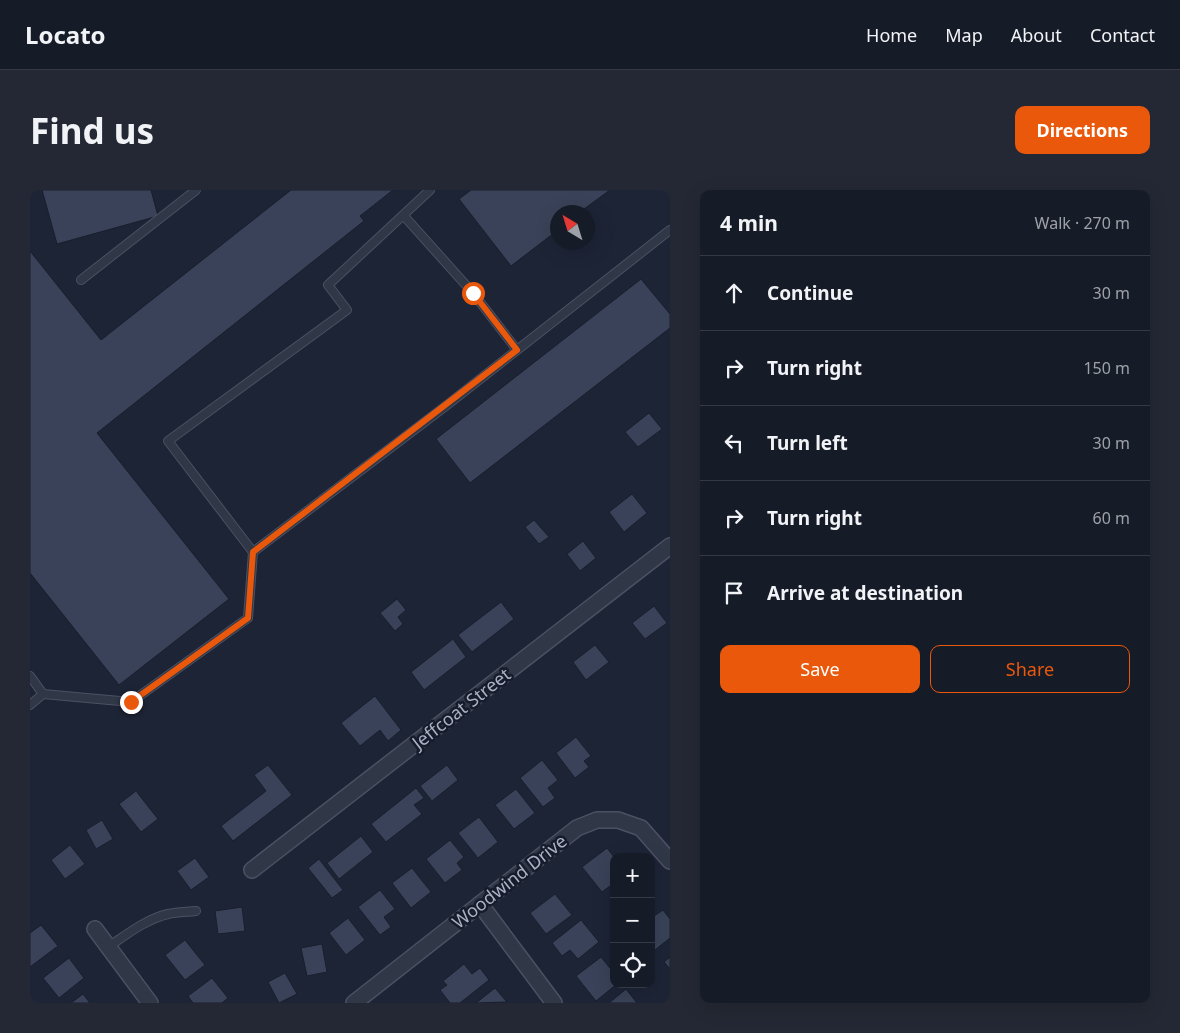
<!DOCTYPE html>
<html lang="en">
<head>
<meta charset="utf-8">
<style>
	:root { --surface:#161b28; --page:#232834; --text:#f1f3f6; --muted:#9ea1a8; --line:#353945; --accent:#ea580c }
	body { margin:0; font-family:"Noto Sans",sans-serif; background:var(--page); color:var(--text) }
	.controls { position:absolute; right:15px; bottom:15px; display:grid; overflow:hidden; border-radius:10px; box-shadow:0 5px 20px #0002 }
	.controls button { width:45px; height:45px; display:grid; place-items:center; padding:0; border:0; border-bottom:1px solid var(--line); background:var(--surface); color:var(--text); font:25px sans-serif }
	.compass { position:absolute; left:520px; top:15px; width:45px; height:45px; border-radius:50%; background:var(--surface); box-shadow:0 5px 20px #0002; rotate:322deg }
	.stop { position:absolute; width:15px; height:15px; margin:-11px; border:4px solid #ea580c; border-radius:50%; background:#fff }
	.stop.end { background:#ea580c; border-color:#fff; box-shadow:0 1px 5px #0008 }
	.list { margin:0; padding:0; list-style:none }
	h2 { display:flex; justify-content:space-between; align-items:center; height:65px; margin:0; padding:0 20px; font-size:21px }
	h2 small { font-size:16px; font-weight:400; color:var(--muted) }
	.list li { display:grid; grid-template-columns:32px 1fr auto; gap:15px; align-items:center; box-sizing:border-box; height:75px; padding:0 20px; border-top:1px solid var(--line) }
	.list b { display:block; font-size:19px; white-space:nowrap }
	.list em { font-size:16px; font-style:normal; color:var(--muted) }
	.actions { display:flex; gap:10px; padding:15px 20px }
	.actions a { flex:1; padding:11px 0; border:1px solid var(--accent); border-radius:10px; text-align:center; font-size:18px; color:var(--accent) }
	.actions .main { background:var(--accent); color:#fff }
	.icon { flex:none; width:28px; height:28px; fill:none; stroke:currentColor; stroke-width:2; stroke-linecap:round; stroke-linejoin:round }
	.map { position:relative; flex:none; width:640px; height:813px; overflow:hidden; border-radius:10px }
	header { display:flex; align-items:center; gap:30px; box-sizing:border-box; height:70px; padding:0 25px; background:var(--surface); border-bottom:1px solid var(--line) }
	header strong { font-size:24px }
	nav { display:flex; gap:28px; margin-inline-start:auto; font-size:18px }
	.intro { display:flex; align-items:center; justify-content:space-between; box-sizing:border-box; height:120px; padding:0 30px }
	h1 { margin:0; font-size:35px }
	.button { padding:12px 22px; border-radius:10px; background:var(--accent); color:#fff; font-size:18px; font-weight:700 }
	main { display:flex; gap:30px; padding:0 30px }
	aside { flex:1; background:var(--surface); border-radius:10px; box-shadow:0 5px 20px #0002 }
	.map>svg:first-child { display:block }
</style>
</head>
<body>
<header>
<strong>Locato</strong>
<nav><a>Home</a><a>Map</a><a>About</a><a>Contact</a></nav>
</header>
<div class="intro"><h1>Find us</h1><a class="button">Directions</a></div>
<main>
<div class="map">
<svg width="640" height="813" viewBox="0 0 640 813">
	<rect width="100%" height="100%" fill="#1d2436"/>
	<g fill="#394258" stroke="#181e2d">
		<polygon points="12,0 121,0 128,26 27,54"/>
		<polygon points="261,0 363,0 330,26 334,31 67,243 199,409 89,495 0,383 0,61 71,150"/>
		<polygon points="441,0 580,0 550,22 528,22 528,40 481,76 429,9"/>
		<polygon points="611,89 640,124 640,138 440,293 406,249"/>
		<polygon points="619,223 632,239 608,257 595,242"/>
		<polygon points="602,304 617,323 594,342 579,322"/>
		<polygon points="504,330 519,347 509,354 495,337"/>
		<polygon points="553,351 566,368 550,381 537,364"/>
		<polygon points="367,409 376,420 368,427 373,434 365,441 350,423"/>
		<polygon points="471,412 484,429 442,462 428,445"/>
		<polygon points="624,416 637,433 615,449 602,433"/>
		<polygon points="423,449 436,467 394,500 381,482"/>
		<polygon points="565,455 579,472 556,490 543,472"/>
		<polygon points="345,506 371,540 358,551 350,540 330,556 311,533"/>
		<polygon points="546,547 561,566 554,571 559,577 545,588 526,563"/>
		<polygon points="512,570 528,590 518,598 525,608 513,617 490,588"/>
		<polygon points="238,575 262,605 203,651 191,636 236,601 224,585"/>
		<polygon points="417,575 428,590 402,611 390,596"/>
		<polygon points="386,598 394,608 384,615 392,624 356,652 341,634"/>
		<polygon points="486,599 505,623 484,639 465,615"/>
		<polygon points="106,601 128,629 111,642 89,614"/>
		<polygon points="449,627 468,652 448,668 428,643"/>
		<polygon points="72,630 83,649 66,659 56,640"/>
		<polygon points="331,646 343,662 309,689 297,673"/>
		<polygon points="420,650 434,667 427,673 432,680 415,693 396,669"/>
		<polygon points="40,655 55,674 35,689 21,670"/>
		<polygon points="577,658 584,667 584,693 572,702 552,677"/>
		<polygon points="165,668 179,687 161,700 147,681"/>
		<polygon points="289,669 313,700 302,708 278,678"/>
		<polygon points="382,678 401,702 381,718 362,693"/>
		<polygon points="350,700 365,719 354,727 361,737 350,745 328,717"/>
		<polygon points="525,704 542,725 516,744 500,723"/>
		<polygon points="212,717 215,741 188,744 185,721"/>
		<polygon points="633,720 640,729 640,748 625,760 621,755 621,728"/>
		<polygon points="318,728 335,750 316,765 299,743"/>
		<polygon points="551,730 569,752 548,769 540,760 532,766 522,753"/>
		<polygon points="11,735 28,756 0,777 0,743"/>
		<polygon points="155,750 175,775 155,790 135,765"/>
		<polygon points="292,754 297,782 277,786 271,758"/>
		<polygon points="571,767 584,783 584,794 587,794 566,811 546,786"/>
		<polygon points="640,767 640,779 634,772"/>
		<polygon points="39,768 54,788 29,808 13,788"/>
		<polygon points="434,774 442,784 450,778 459,790 430,813 420,813 410,800 417,795 413,791"/>
		<polygon points="255,783 267,804 249,813 238,792"/>
		<polygon points="182,788 198,808 192,813 163,813 158,806"/>
		<polygon points="465,798 477,812 446,813"/>
		<polygon points="596,799 607,813 579,813"/>
		<polygon points="53,804 60,813 41,813"/>
	</g>
	<g fill="none" stroke-linecap="round" stroke-linejoin="round">
		<defs>
			<g id="service">
				<polyline points="374,26 443,103 487,160"/>
				<polyline points="51,90 166,0"/>
				<polyline points="223,362 138,251 317,120 298,95 400,0"/>
				<polyline points="0,486 13,504"/>
				<polyline points="0,515 13,504 101,512 218,428 223,362 417,215 640,40"/>
				<path d="M78,757C96,745 116,729 138,724C147,722 157,722 166,721"/>
			</g>
			<g id="minor">
				<polyline points="222,680 640,356"/>
				<polyline points="450,714 524,813"/>
				<polyline points="65,739 120,813"/>
				<polyline points="324,813 547,638 567,630 588,630 611,638 640,671"/>
			</g>
		</defs>
		<use href="#service" stroke="#4b5162" stroke-width="10"/>
		<use href="#minor" stroke="#4b5162" stroke-width="18"/>
		<use href="#service" stroke="#303747" stroke-width="8"/>
		<use href="#minor" stroke="#303747" stroke-width="15"/>
	</g>
	<g fill="none" stroke-linecap="round" stroke-linejoin="round">
		<polyline stroke="#ea580c" stroke-width="6" points="101,512 218,428 223,362 487,160 443,103"/>
	</g>
	<g text-anchor="middle" dominant-baseline="central" stroke-width="5" stroke-linejoin="round" paint-order="stroke">
		<g font-size="18" fill="#aab1c5" stroke="#161c2b">
			<text transform="translate(431 518) rotate(-38)">Jeffcoat Street</text>
			<text transform="translate(479 691) rotate(-38)">Woodwind Drive</text>
		</g>
	</g>
</svg>
<div class="controls">
<button>+</button>
<button>−</button>
<button><svg class="icon" aria-label="locate" viewBox="0 0 24 24"><circle cx="12" cy="12" r="6"/><path d="M12 2v4M12 18v4M2 12h4M18 12h4"/></svg></button>
</div>
<svg class="compass" viewBox="-18 -18 36 36"><path d="M0-13l5 13h-10z" fill="#e53935"/><path d="M0 13l5-13h-10z" fill="#9ea1a8"/></svg>
<div class="stop" style="left:443px;top:103px"></div>
<div class="stop end" style="left:101px;top:512px"></div>
</div>
<aside>
<h2>4 min<small>Walk · 270 m</small></h2>
<ul class="list">
<li><svg class="icon" aria-label="ahead" viewBox="0 0 24 24"><path d="M12 20V5M6 11l6-6 6 6"/></svg><div><b>Continue</b></div><em>30 m</em></li>
<li><svg class="icon" aria-label="right" viewBox="0 0 24 24"><path d="M7 20v-9h11M14 6l5 5-5 5"/></svg><div><b>Turn right</b></div><em>150 m</em></li>
<li><svg class="icon" aria-label="left" viewBox="0 0 24 24"><path d="M17 20v-9H6M10 6l-5 5 5 5"/></svg><div><b>Turn left</b></div><em>30 m</em></li>
<li><svg class="icon" aria-label="right" viewBox="0 0 24 24"><path d="M7 20v-9h11M14 6l5 5-5 5"/></svg><div><b>Turn right</b></div><em>60 m</em></li>
<li><svg class="icon" aria-label="arrive" viewBox="0 0 24 24"><path d="M6 21V4h12l-3 4 3 4H6"/></svg><div><b>Arrive at destination</b></div></li>
</ul>
<div class="actions"><a class="main">Save</a><a>Share</a></div>
</aside>
</main>
</body>
</html>
